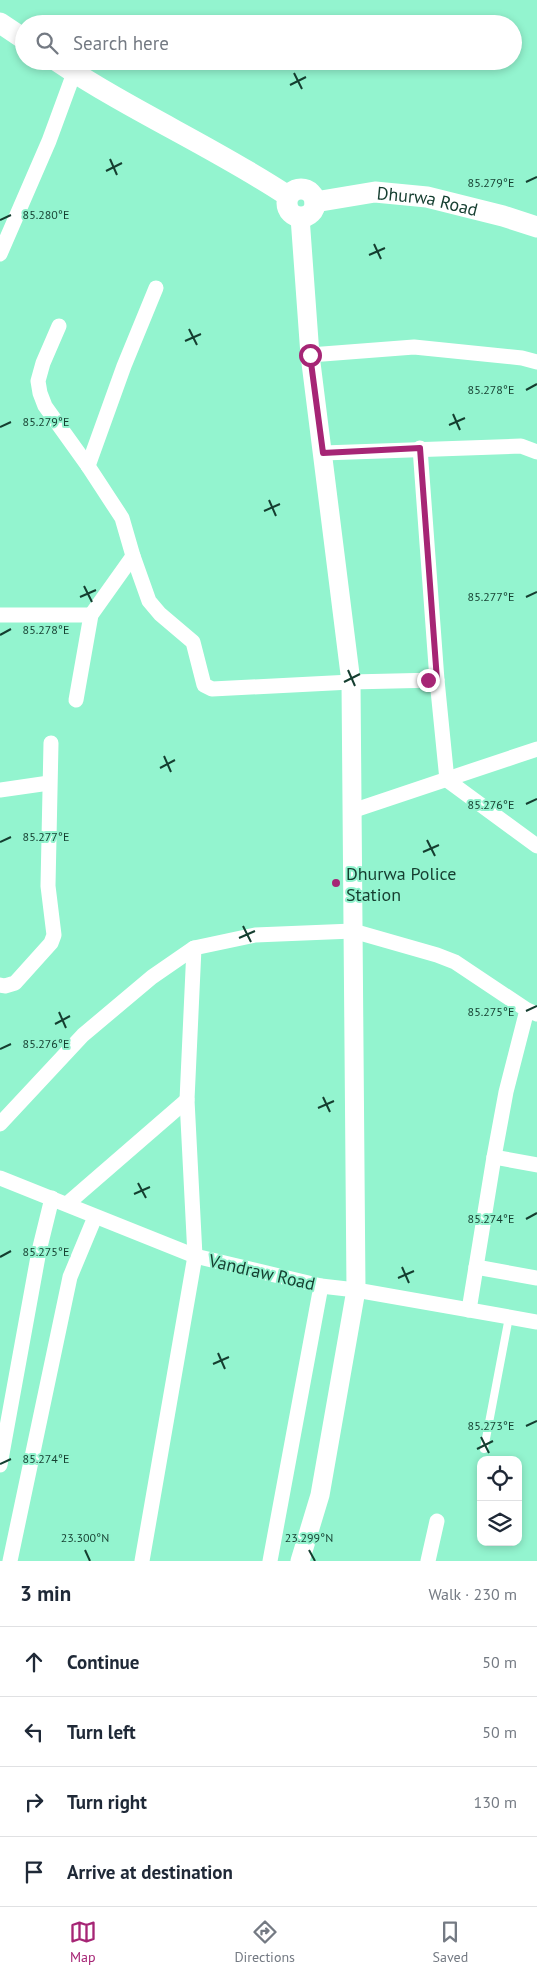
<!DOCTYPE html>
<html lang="en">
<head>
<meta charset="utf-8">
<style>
	:root { --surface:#fff; --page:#f6f6f7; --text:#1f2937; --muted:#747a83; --line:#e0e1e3; --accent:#a62575 }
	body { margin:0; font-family:"PT Sans",sans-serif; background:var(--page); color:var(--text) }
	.controls { position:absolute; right:15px; bottom:15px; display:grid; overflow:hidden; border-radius:10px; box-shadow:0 2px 8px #0003 }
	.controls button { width:45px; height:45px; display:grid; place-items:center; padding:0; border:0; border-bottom:1px solid var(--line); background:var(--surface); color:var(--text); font:25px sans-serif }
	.stop { position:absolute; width:15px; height:15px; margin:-11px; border:4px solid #a62575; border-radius:50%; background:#fff }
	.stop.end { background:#a62575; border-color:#fff; box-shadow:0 1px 5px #0008 }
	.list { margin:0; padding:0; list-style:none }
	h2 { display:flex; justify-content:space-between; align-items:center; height:65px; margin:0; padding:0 20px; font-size:21px }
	h2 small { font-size:16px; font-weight:400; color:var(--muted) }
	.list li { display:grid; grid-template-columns:32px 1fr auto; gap:15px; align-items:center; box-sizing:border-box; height:70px; padding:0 20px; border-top:1px solid var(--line) }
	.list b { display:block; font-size:19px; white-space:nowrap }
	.list em { font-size:16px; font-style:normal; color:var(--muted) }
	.icon { flex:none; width:28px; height:28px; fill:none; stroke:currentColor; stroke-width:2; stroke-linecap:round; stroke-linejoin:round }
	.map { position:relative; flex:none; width:537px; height:1561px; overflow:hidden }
	.search { position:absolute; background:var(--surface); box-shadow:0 2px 8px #0003; left:15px; right:15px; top:15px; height:55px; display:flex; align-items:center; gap:12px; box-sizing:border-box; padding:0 18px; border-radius:28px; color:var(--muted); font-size:19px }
	.sheet { height:345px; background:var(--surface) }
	nav { display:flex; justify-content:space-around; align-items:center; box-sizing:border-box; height:70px; border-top:1px solid var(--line); background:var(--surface); font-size:14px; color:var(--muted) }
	nav a { display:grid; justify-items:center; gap:2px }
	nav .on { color:var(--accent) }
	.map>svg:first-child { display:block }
</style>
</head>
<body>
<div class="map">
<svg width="537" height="1561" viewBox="0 0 537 1561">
	<rect width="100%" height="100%" fill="#93f4cf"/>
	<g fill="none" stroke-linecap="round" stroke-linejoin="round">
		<polyline stroke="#fff" stroke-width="8" points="484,1449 509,1317"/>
		<g stroke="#fff" stroke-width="15">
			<polyline points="0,254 49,141 74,73"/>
			<polyline points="59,326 43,363 38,381 40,393 45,406 88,466 122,518 133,556 149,601 160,614 193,642 204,685 212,689 351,682 437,680"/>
			<polyline points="310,355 414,347 522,358 537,362"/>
			<polyline points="420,448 437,680 447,780 537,846"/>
			<polyline points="323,453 521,446 537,452"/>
			<polyline points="88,466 124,366 156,288"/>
			<polyline points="0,615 91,615"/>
			<polyline points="76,700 91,615 133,556"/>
			<polyline points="0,790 49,783"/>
			<polyline points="352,811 537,749"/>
			<polyline points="0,985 5,986 15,983 51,943 54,935 48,886 51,743"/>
			<polyline points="0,1124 83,1035 152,977 194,948 255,935 353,931 437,955 455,962 527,1010 537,1014"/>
			<polyline points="494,1157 506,1092 527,1010"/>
			<polyline points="0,1178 195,1256 321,1286 356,1290 537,1322"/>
			<polyline points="67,1204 187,1100"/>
			<polyline points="476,1267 537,1278"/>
			<polyline points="469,1310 494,1157 537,1165"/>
			<polyline points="0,1465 39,1251 52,1198"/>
			<polyline points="10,1561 70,1277 95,1217"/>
			<polyline points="142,1561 195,1256 187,1100 194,948"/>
			<polyline points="270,1561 321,1286"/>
			<polyline points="428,1561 437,1521"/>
		</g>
		<polyline stroke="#fff" stroke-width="19" points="300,217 310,355 351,682 356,1290 320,1495 300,1561"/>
		<g stroke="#fff" stroke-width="21">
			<polyline points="0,23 24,39"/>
			<path d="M57,61C131,111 214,147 288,196"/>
			<circle cx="301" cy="203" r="14"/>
			<path id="s1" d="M315,202L375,192L427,197L503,216L537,227"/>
		</g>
	</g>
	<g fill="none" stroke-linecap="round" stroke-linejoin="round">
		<polyline stroke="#a62575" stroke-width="6" points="310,355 323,453 420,448 437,680 428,680"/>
	</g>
	<path fill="none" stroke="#153e30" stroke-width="2" d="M294,73L302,89M290,85L306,77M110,159L117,175M106,171L122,163M526,182L537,177M0,220L11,215M374,244L381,259M369,255L385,248M189,329L197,345M185,341L201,334M526,390L537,384M453,414L460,430M449,425L465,418M0,427L11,422M269,500L276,516M264,511L280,504M84,586L92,602M80,597L96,590M526,597L537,592M0,635L11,629M348,670L355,686M344,682L360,674M164,756L171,772M160,768L175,760M526,804L537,799M427,840L435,856M0,842L11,837M423,852L439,845M243,926L251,942M239,938L255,931M526,1011L537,1006M59,1012L66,1028M55,1024L70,1016M0,1049L11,1044M323,1097L330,1112M318,1108L334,1101M138,1183L146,1198M134,1194L150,1187M526,1219L537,1213M0,1257L11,1251M402,1267L409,1283M398,1278L414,1271M218,1353L225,1369M213,1364L229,1357M526,1426L537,1421M481,1437L489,1453M477,1449L493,1441M0,1464L11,1459M85,1550L90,1561M309,1550L315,1561"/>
	<circle fill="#a62575" stroke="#93f4cf" stroke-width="2" cx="336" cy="883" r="5"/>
	<g text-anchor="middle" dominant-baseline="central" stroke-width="4" stroke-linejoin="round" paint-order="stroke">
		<g font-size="18" fill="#153e30" stroke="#93f4cf">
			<text stroke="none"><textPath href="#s1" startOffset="114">Dhurwa Road</textPath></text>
			<text transform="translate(262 1272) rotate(13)">Vandraw Road</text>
		</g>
		<g font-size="18" fill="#153e30" stroke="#93f4cf" text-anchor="start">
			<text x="346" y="873">Dhurwa Police<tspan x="346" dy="21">Station</tspan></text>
		</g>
	</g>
	<g font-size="12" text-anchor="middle" fill="#153e30" stroke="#93f4cf" stroke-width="4" stroke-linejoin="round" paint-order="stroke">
		<text x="491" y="187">85.279°E</text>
		<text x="46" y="219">85.280°E</text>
		<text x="491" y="394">85.278°E</text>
		<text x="46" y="426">85.279°E</text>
		<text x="491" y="601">85.277°E</text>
		<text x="46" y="634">85.278°E</text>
		<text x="491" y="809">85.276°E</text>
		<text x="46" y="841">85.277°E</text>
		<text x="491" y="1016">85.275°E</text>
		<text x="46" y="1048">85.276°E</text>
		<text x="491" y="1223">85.274°E</text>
		<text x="46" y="1256">85.275°E</text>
		<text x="491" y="1430">85.273°E</text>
		<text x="46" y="1463">85.274°E</text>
		<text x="85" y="1542">23.300°N</text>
		<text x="309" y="1542">23.299°N</text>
	</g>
</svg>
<div class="controls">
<button><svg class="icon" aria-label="locate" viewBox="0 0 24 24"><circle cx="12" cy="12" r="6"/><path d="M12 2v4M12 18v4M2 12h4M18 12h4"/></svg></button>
<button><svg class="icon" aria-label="layers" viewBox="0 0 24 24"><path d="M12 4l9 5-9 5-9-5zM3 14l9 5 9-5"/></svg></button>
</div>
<div class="stop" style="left:310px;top:355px"></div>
<div class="stop end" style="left:428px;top:680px"></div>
<div class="search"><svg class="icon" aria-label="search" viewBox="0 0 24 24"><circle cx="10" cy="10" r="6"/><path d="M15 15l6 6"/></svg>Search here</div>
</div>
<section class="sheet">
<h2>3 min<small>Walk · 230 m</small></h2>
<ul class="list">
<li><svg class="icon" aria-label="ahead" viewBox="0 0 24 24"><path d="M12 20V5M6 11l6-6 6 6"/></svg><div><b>Continue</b></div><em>50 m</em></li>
<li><svg class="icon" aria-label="left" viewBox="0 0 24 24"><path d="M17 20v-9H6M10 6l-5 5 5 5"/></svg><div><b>Turn left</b></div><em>50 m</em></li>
<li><svg class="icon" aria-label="right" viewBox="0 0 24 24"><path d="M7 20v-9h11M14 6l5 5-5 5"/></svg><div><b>Turn right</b></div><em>130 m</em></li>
<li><svg class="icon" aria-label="arrive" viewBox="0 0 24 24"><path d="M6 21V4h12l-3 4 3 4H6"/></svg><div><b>Arrive at destination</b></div></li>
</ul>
</section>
<nav>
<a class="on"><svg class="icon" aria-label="map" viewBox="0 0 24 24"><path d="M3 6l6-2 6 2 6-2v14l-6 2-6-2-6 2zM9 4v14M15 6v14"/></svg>Map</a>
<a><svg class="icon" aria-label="directions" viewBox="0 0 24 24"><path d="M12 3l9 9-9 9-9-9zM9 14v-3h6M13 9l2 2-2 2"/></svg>Directions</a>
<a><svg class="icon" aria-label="saved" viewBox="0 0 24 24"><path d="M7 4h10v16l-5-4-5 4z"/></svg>Saved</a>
</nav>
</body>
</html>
